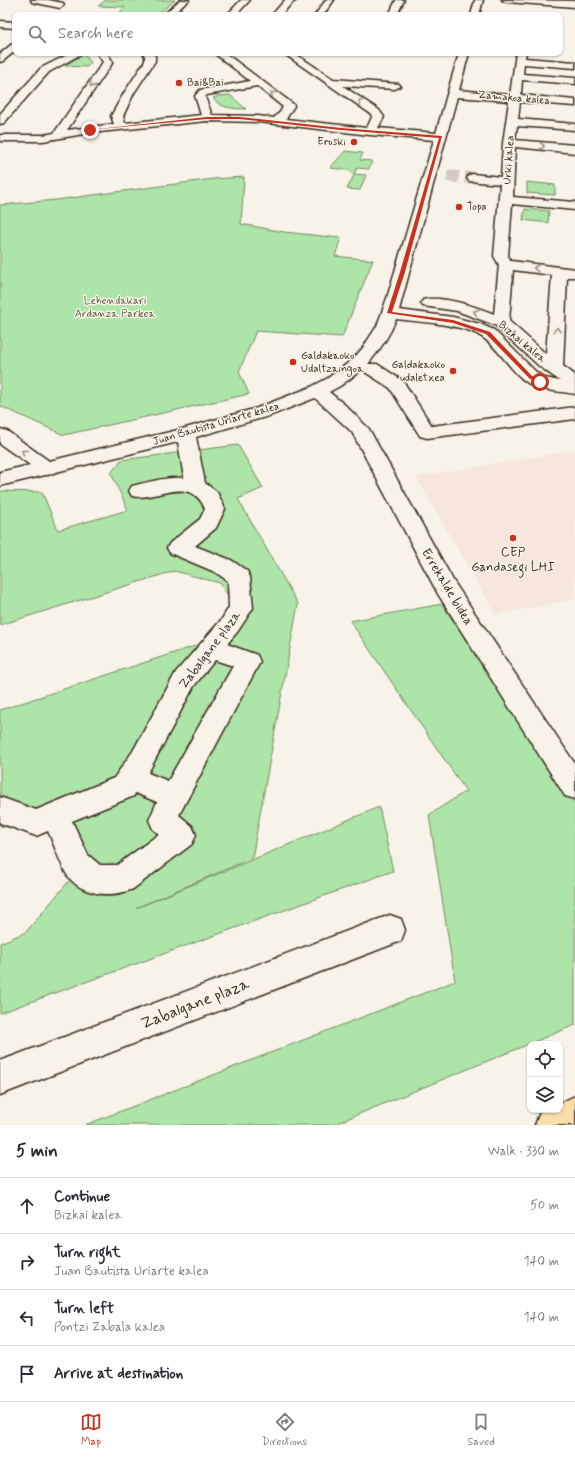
<!DOCTYPE html>
<html lang="en">
<head>
<meta charset="utf-8">
<style>
	:root { --surface:#fff; --page:#f7f7f7; --text:#2b2b33; --muted:#7c7c81; --line:#e1e1e2; --accent:#c8321e }
	body { margin:0; font-family:Mynerve,sans-serif; background:var(--page); color:var(--text) }
	.controls { position:absolute; right:12px; bottom:12px; display:grid; overflow:hidden; border-radius:8px; box-shadow:0 1px 3px #0004 }
	.controls button { width:36px; height:36px; display:grid; place-items:center; padding:0; border:0; border-bottom:1px solid var(--line); background:var(--surface); color:var(--text); font:20px sans-serif }
	.stop { position:absolute; width:12px; height:12px; margin:-9px; border:3px solid #c8321e; border-radius:50%; background:#fff }
	.stop.end { background:#c8321e; border-color:#fff; box-shadow:0 1px 4px #0008 }
	.list { margin:0; padding:0; list-style:none }
	h2 { display:flex; justify-content:space-between; align-items:center; height:52px; margin:0; padding:0 16px; font-size:17px }
	h2 small { font-size:13px; font-weight:400; color:var(--muted) }
	.list li { display:grid; grid-template-columns:26px 1fr auto; gap:12px; align-items:center; box-sizing:border-box; height:56px; padding:0 16px; border-top:1px solid var(--line) }
	.list b { display:block; font-size:15px; white-space:nowrap }
	.list p { margin:0; font-size:13px; white-space:nowrap; color:var(--muted) }
	.list em { font-size:13px; font-style:normal; color:var(--muted) }
	.icon { flex:none; width:22px; height:22px; fill:none; stroke:currentColor; stroke-width:2; stroke-linecap:round; stroke-linejoin:round }
	.map { position:relative; flex:none; width:575px; height:1125px; overflow:hidden }
	.search { position:absolute; background:var(--surface); box-shadow:0 1px 3px #0004; left:12px; right:12px; top:12px; height:44px; display:flex; align-items:center; gap:10px; box-sizing:border-box; padding:0 14px; border-radius:8px; color:var(--muted); font-size:15px }
	.sheet { height:276px; background:var(--surface) }
	nav { display:flex; justify-content:space-around; align-items:center; box-sizing:border-box; height:56px; border-top:1px solid var(--line); background:var(--surface); font-size:11px; color:var(--muted) }
	nav a { display:grid; justify-items:center; gap:2px }
	nav .on { color:var(--accent) }
	.map>svg:first-child { display:block }
</style>
</head>
<body>
<div class="map">
<svg width="575" height="1125" viewBox="0 0 575 1125">
	<rect width="100%" height="100%" fill="#f7f3e8"/>
	<filter id="ink" filterUnits="userSpaceOnUse"><feTurbulence type="fractalNoise" baseFrequency=".025" numOctaves="2"/><feDisplacementMap in="SourceGraphic" scale="8" xChannelSelector="R" yChannelSelector="G"/><feConvolveMatrix kernelMatrix="1 2 1 2 8 2 1 2 1" color-interpolation-filters="sRGB"/></filter>
	<g filter="url(#ink)">
		<polygon fill="#f7e6dc" points="575,450 575,599 496,615 416,477"/>
		<g fill="#ade4a7" stroke="#748762">
			<polygon points="106,0 175,0 157,15 117,15 125,7 98,6"/>
			<polygon points="84,53 91,63 87,67 65,66"/>
			<path d="M230,95L246,109C234,109 219,108 213,98L218,96Z"/>
			<polygon points="345,151 363,153 360,160 372,161 369,169 357,168 354,174 366,175 360,190 347,189 354,175 348,170 330,168"/>
			<polygon points="244,177 241,224 284,232 341,238 335,256 373,260 342,337 256,331 239,372 249,394 64,435 0,406 0,205 56,200 213,179"/>
			<polygon points="527,182 555,185 555,195 527,193"/>
			<polygon points="525,209 549,211 548,223 523,220"/>
			<polygon points="238,445 263,488 238,499 298,604 252,858 136,908 379,807 393,871 0,1013 0,943 26,932 74,875 64,835 0,826 0,710 201,644 233,603 220,583 174,571 0,625 0,491 42,492 58,530 128,510 111,473 121,460"/>
			<polygon points="442,604 575,803 575,1025 332,1125 85,1125 455,981 429,815 466,791 350,621"/>
		</g>
		<g fill="none" stroke-linecap="round" stroke-linejoin="round">
			<polyline stroke="#d1cbc0" stroke-width="12" stroke-dasharray="12 6" stroke-linecap="butt" points="447,176 473,178"/>
			<defs>
				<g id="street">
					<polygon points="31,0 48,0 63,3 64,5 60,8 32,2"/>
					<polygon points="180,0 189,0 172,15 163,15"/>
					<polygon points="241,0 250,0 236,15 227,15"/>
					<polygon points="285,0 297,0 292,3 281,15 272,15"/>
					<polygon points="326,0 334,0 323,15 315,15"/>
					<polygon points="396,0 404,0 397,15 389,15"/>
					<polygon points="475,0 483,0 479,15 471,15"/>
					<polygon points="502,0 575,1 575,7 506,2"/>
					<polygon points="0,21 15,22 15,28 0,27"/>
					<polygon points="15,43 15,51 3,61 0,62 0,54 12,44"/>
					<polygon points="71,53 83,53 49,72 4,123 0,124 0,114 41,68"/>
					<path d="M97,53H107L113,62L67,130L114,124L111,116L124,93L145,61V56L143,53H153L155,56V61L134,93L123,116L125,123L201,115L195,96L200,90L250,81L214,53H225L293,104L294,106L286,119L367,128L372,117L371,114L283,53H294L333,79L399,84L400,86L395,89L343,86L379,110L384,117L378,128L436,133L459,53H469L459,90L510,95L516,53H526L525,58L575,62V68L524,64L523,74L575,78V84L522,80L521,95L575,100V106L520,102L518,119L575,124V130L517,126L515,140L575,145V153L515,147L513,197L575,202V210L512,204L508,256L511,261L575,269V277H567L563,366L575,375V394C559,391 538,391 525,381C509,369 499,348 482,337C465,324 418,322 396,319C390,335 379,351 368,364H377L403,381L432,426L575,407V419L427,438L420,436L390,388L365,372L363,369L340,386L329,392L345,405L369,429L454,582L575,764V799L565,796L438,594L352,432L315,398L269,416L196,437L205,483L217,492L225,509L216,528L195,546L231,560L247,571L250,577L253,608L238,631L227,644L257,655L260,662L179,815L192,826L196,835L192,844L133,889C111,898 82,896 67,875C60,863 54,844 48,831L36,836L0,823V797L36,810L114,778L133,751L176,672L222,619L229,607L228,581L215,572L170,553L167,548L170,543L200,519L205,509C190,473 156,502 132,496L129,491L132,486C149,482 166,477 184,478L178,442L56,472L48,475H45L0,486V472L30,465L0,444V429L7,431L49,461L182,429L257,408L311,387L328,378L352,360L362,349L377,326L387,298L434,140L370,135L258,122L207,121L90,133L43,141H0V135H43L54,133L103,62ZM257,86L283,107L280,112L274,118L258,116L212,115L205,97L207,95ZM457,97L509,101L503,143L501,177L473,174L469,175L467,178L469,181L500,184L494,256L499,265L494,314C476,307 442,295 423,300L421,303L423,306L457,311L495,325L539,366L560,381L545,378L537,373L494,330L480,324L453,317L399,310ZM513,270L552,275L546,354L509,321ZM215,660L233,666L168,781L148,773L194,686ZM135,793L157,802L149,820L153,829L159,834L117,865H100L88,855L72,821L134,796Z"/>
					<polygon points="390,915 401,919 405,930 401,941 0,1095 0,1061"/>
				</g>
				<polygon id="highway" points="575,1096 575,1125 535,1125 540,1112 545,1110 560,1110 560,1103"/>
			</defs>
			<use href="#street" stroke="#3b2a1e" stroke-width="3"/>
			<use href="#highway" stroke="#3b2a1e" stroke-width="3"/>
			<use href="#street" fill="#f7f3e8" fill-rule="evenodd"/>
			<use href="#highway" fill="#f9deab" fill-rule="evenodd"/>
		</g>
		<defs><path id="oneway-chevron" d="M-2-3.5L2.5 0L-2 3.5" fill="none" stroke-width="1.6" stroke-linecap="round" stroke-linejoin="round"/></defs>
		<g stroke="#998e83">
			<use href="#oneway-chevron" transform="translate(92 85) rotate(125)"/>
			<use href="#oneway-chevron" transform="translate(273 94) rotate(-143)"/>
			<use href="#oneway-chevron" transform="translate(361 102) rotate(-146)"/>
			<use href="#oneway-chevron" transform="translate(542 146) rotate(5)"/>
			<use href="#oneway-chevron" transform="translate(536 268) rotate(-174)"/>
			<use href="#oneway-chevron" transform="translate(476 312) rotate(-162)"/>
			<use href="#oneway-chevron" transform="translate(557 330) rotate(-87)"/>
			<use href="#oneway-chevron" transform="translate(24 452) rotate(-144)"/>
		</g>
	</g>
	<polygon fill="#c8321e" points="207,117 239,117 341,128 442,136 405,272 392,312 453,320 490,332 532,376 542,381 542,383 538,383 529,378 486,334 453,323 387,313 400,272 439,138 341,130 239,119 207,119 89,130"/>
	<g fill="#c8321e" stroke="#f7f3e8" stroke-width="1.5">
		<circle cx="179" cy="83" r="4"/>
		<circle cx="354" cy="142" r="4"/>
		<circle cx="459" cy="207" r="4"/>
		<circle cx="293" cy="362" r="4"/>
		<circle cx="453" cy="371" r="4"/>
		<circle cx="513" cy="538" r="4"/>
	</g>
	<g text-anchor="middle" dominant-baseline="central" stroke-width="3" stroke-linejoin="round" paint-order="stroke">
		<g font-size="11" fill="#3b2a1e" stroke="#f7f3e8" text-anchor="start">
			<text x="187" y="83">Bai&amp;Bai</text>
			<text x="346" y="142" text-anchor="end">Eroski</text>
			<text x="467" y="207">Topa</text>
			<text x="301" y="356">Galdakaoko<tspan x="301" dy="13">Udaltzaingoa</tspan></text>
			<text x="445" y="365" text-anchor="end">Galdakaoko<tspan x="445" dy="13">udaletxea</tspan></text>
		</g>
		<g font-size="11" fill="#3b2a1e" stroke="#f7f3e8">
			<text transform="translate(514 98) rotate(5)">Zamakoa kalea</text>
			<text transform="translate(509 160) rotate(-86)">Urki kalea</text>
			<text transform="translate(522 342) rotate(40)">Bizkai kalea</text>
			<text transform="translate(216 424) rotate(-16)">Juan Bautista Uriarte kalea</text>
		</g>
		<g font-size="11" fill="#585840" stroke="#f7f3e8">
			<text x="115" y="301">Lehendakari<tspan x="115" dy="13">Ardanza Parkea</tspan></text>
		</g>
		<g font-size="13" fill="#3b2a1e" stroke="#f7f3e8">
			<text x="513" y="552">CEP<tspan x="513" dy="15">Gandasegi LHI</tspan></text>
		</g>
		<g font-size="13" fill="#3b2a1e" stroke="#f7f3e8">
			<text transform="translate(447 587) rotate(59)">Errekalde bidea</text>
			<text transform="translate(210 650) rotate(-53)">Zabalgane plaza</text>
		</g>
		<g font-size="16" fill="#3b2a1e" stroke="#f7f3e8">
			<text transform="translate(195 1004) rotate(-21)">Zabalgane plaza</text>
		</g>
	</g>
</svg>
<div class="controls">
<button><svg class="icon" aria-label="locate" viewBox="0 0 24 24"><circle cx="12" cy="12" r="6"/><path d="M12 2v4M12 18v4M2 12h4M18 12h4"/></svg></button>
<button><svg class="icon" aria-label="layers" viewBox="0 0 24 24"><path d="M12 4l9 5-9 5-9-5zM3 14l9 5 9-5"/></svg></button>
</div>
<div class="stop" style="left:540px;top:382px"></div>
<div class="stop end" style="left:90px;top:130px"></div>
<div class="search"><svg class="icon" aria-label="search" viewBox="0 0 24 24"><circle cx="10" cy="10" r="6"/><path d="M15 15l6 6"/></svg>Search here</div>
</div>
<section class="sheet">
<h2>5 min<small>Walk · 330 m</small></h2>
<ul class="list">
<li><svg class="icon" aria-label="ahead" viewBox="0 0 24 24"><path d="M12 20V5M6 11l6-6 6 6"/></svg><div><b>Continue</b><p>Bizkai kalea</p></div><em>50 m</em></li>
<li><svg class="icon" aria-label="right" viewBox="0 0 24 24"><path d="M7 20v-9h11M14 6l5 5-5 5"/></svg><div><b>Turn right</b><p>Juan Bautista Uriarte kalea</p></div><em>140 m</em></li>
<li><svg class="icon" aria-label="left" viewBox="0 0 24 24"><path d="M17 20v-9H6M10 6l-5 5 5 5"/></svg><div><b>Turn left</b><p>Pontzi Zabala kalea</p></div><em>140 m</em></li>
<li><svg class="icon" aria-label="arrive" viewBox="0 0 24 24"><path d="M6 21V4h12l-3 4 3 4H6"/></svg><div><b>Arrive at destination</b></div></li>
</ul>
</section>
<nav>
<a class="on"><svg class="icon" aria-label="map" viewBox="0 0 24 24"><path d="M3 6l6-2 6 2 6-2v14l-6 2-6-2-6 2zM9 4v14M15 6v14"/></svg>Map</a>
<a><svg class="icon" aria-label="directions" viewBox="0 0 24 24"><path d="M12 3l9 9-9 9-9-9zM9 14v-3h6M13 9l2 2-2 2"/></svg>Directions</a>
<a><svg class="icon" aria-label="saved" viewBox="0 0 24 24"><path d="M7 4h10v16l-5-4-5 4z"/></svg>Saved</a>
</nav>
</body>
</html>
